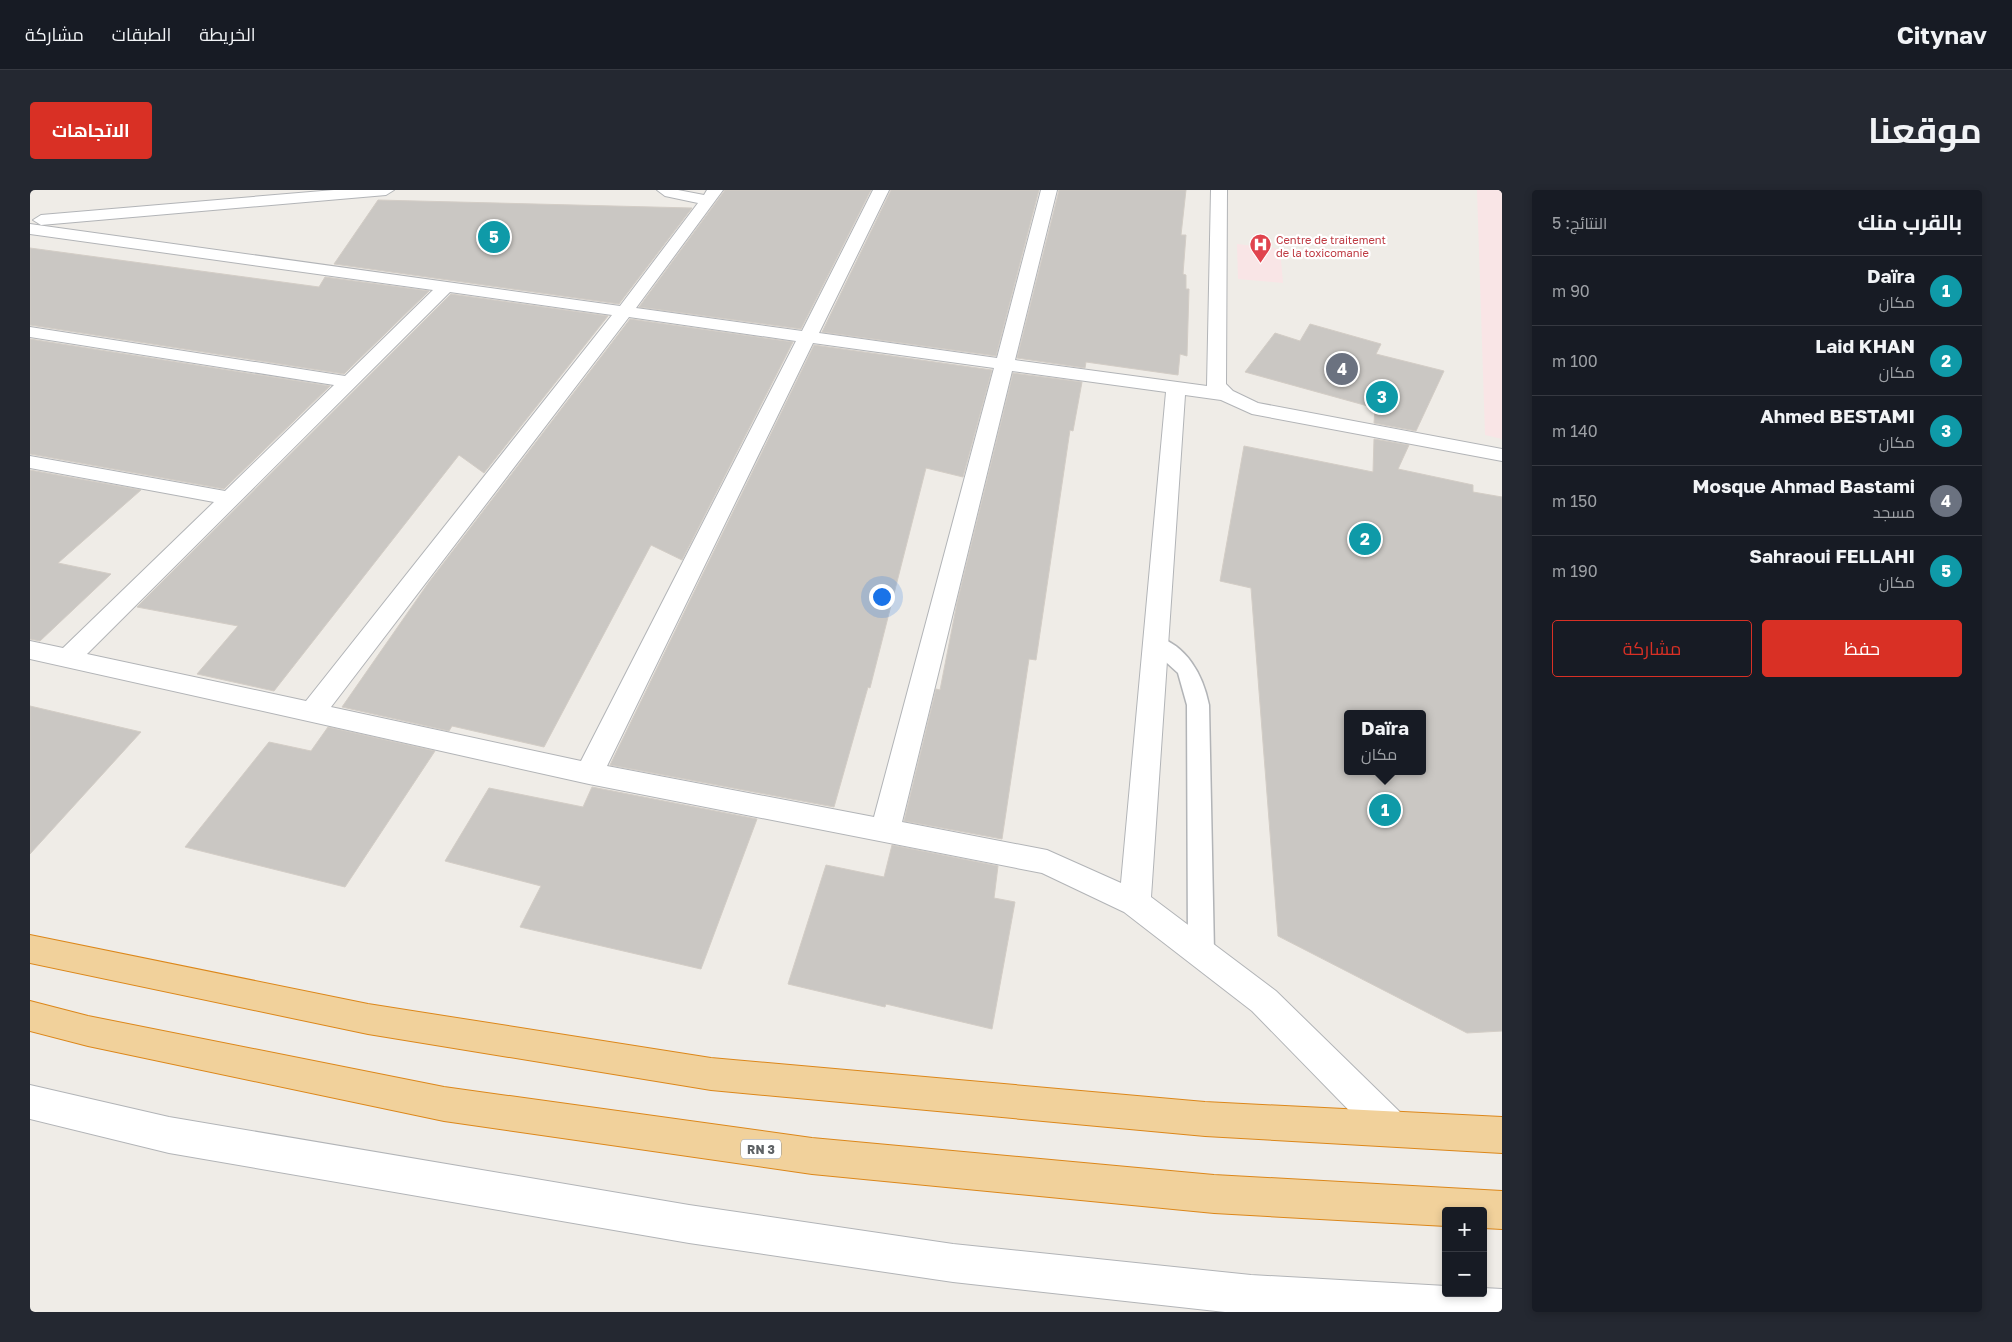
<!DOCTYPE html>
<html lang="ar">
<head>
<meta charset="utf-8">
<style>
	:root { --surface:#171b24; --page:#242831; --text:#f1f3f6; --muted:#9ea1a6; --line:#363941; --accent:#d93025 }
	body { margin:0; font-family:"Golos Text",Cairo,sans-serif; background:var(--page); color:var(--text); direction:rtl }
	.controls { position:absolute; right:15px; bottom:15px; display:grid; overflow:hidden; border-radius:5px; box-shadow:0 2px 8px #0003 }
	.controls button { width:45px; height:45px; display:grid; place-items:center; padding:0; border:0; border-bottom:1px solid var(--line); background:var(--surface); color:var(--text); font:25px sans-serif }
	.you { position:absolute; left:851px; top:406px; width:18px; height:18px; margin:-12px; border:4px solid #fff; border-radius:50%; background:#1a73e8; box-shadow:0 0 0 8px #1a73e833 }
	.badge { display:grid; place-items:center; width:32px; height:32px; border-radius:50%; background:var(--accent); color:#fff; font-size:16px; font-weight:700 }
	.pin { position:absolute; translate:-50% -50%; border:2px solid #fff; box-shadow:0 1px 5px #0006 }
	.popup { position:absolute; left:1314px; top:520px; width:82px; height:65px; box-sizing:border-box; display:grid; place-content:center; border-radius:5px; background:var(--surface); filter:drop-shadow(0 1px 4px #0005); font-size:16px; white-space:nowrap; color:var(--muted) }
	.popup b { font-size:19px; color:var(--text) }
	.popup::after { content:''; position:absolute; left:50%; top:100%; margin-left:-10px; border:10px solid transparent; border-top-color:var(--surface) }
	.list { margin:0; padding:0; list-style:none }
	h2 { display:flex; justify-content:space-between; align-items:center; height:65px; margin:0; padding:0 20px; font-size:21px }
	h2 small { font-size:16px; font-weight:400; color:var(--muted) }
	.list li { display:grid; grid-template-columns:32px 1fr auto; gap:15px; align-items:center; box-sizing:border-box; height:70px; padding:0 20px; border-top:1px solid var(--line) }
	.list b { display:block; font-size:19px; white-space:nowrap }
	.list p { margin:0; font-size:16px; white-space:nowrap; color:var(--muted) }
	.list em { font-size:16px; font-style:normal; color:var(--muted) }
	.actions { display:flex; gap:10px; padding:15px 20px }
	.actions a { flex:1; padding:11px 0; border:1px solid var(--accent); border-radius:5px; text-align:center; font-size:18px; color:var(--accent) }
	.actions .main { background:var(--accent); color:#fff }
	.map { position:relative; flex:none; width:1472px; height:1122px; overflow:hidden; direction:ltr; border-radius:5px }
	header { display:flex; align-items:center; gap:30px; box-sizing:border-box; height:70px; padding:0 25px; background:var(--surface); border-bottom:1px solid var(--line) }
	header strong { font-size:24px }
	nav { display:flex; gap:28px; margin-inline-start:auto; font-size:18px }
	.intro { display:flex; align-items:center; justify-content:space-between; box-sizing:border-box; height:120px; padding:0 30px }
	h1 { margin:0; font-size:35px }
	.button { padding:12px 22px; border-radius:5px; background:var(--accent); color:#fff; font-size:18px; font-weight:700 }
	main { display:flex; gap:30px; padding:0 30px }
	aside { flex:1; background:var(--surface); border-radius:5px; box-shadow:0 2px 8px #0003 }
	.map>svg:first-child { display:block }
</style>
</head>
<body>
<header>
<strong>Citynav</strong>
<nav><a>الخريطة</a><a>الطبقات</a><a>مشاركة</a></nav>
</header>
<div class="intro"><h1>موقعنا</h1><a class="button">الاتجاهات</a></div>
<main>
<aside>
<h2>بالقرب منك<small>النتائج: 5</small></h2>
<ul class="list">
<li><span class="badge" style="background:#0f9aa8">1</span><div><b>Daïra</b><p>مكان</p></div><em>90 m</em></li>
<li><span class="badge" style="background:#0f9aa8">2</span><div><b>Laid KHAN</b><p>مكان</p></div><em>100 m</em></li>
<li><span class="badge" style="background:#0f9aa8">3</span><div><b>Ahmed BESTAMI</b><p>مكان</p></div><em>140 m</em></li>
<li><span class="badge" style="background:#6b7280">4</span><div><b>Mosque Ahmad Bastami</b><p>مسجد</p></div><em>150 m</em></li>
<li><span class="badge" style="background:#0f9aa8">5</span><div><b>Sahraoui FELLAHI</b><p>مكان</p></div><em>190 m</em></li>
</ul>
<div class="actions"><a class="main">حفظ</a><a>مشاركة</a></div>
</aside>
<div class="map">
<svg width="1472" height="1122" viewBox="0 0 1472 1122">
	<rect width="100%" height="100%" fill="#efece7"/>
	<g fill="#f9e5e6">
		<polygon points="1447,0 1472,0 1472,249 1455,245"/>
		<polygon points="1207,54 1250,59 1253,93 1208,89"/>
	</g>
	<g fill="#cac7c3" stroke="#d3cdc6" fill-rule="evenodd">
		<polygon points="695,0 841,0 771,139 609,117"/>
		<polygon points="861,0 1009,0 966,166 792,142"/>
		<polygon points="1029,0 1156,0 1151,45 1156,45 1153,84 1156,85 1156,99 1159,99 1157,166 1150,164 1148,185 1056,172 1055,178 987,168"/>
		<polygon points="348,10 662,18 589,114 304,74"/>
		<polygon points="0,58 289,97 295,87 399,101 314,184 0,135"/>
		<polygon points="421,104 578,126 454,283 429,265 244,501 167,484 208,436 107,417"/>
		<polygon points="600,129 763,152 652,370 621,355 514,557 422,536 419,541 312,517 399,392"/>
		<polygon points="1280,134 1351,154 1346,164 1414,181 1386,241 1344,233 1345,218 1215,182 1245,143 1270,151"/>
		<polygon points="0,149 300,196 194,299 0,264"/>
		<polygon points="784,155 962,180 933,287 896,278 840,498 838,497 804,617 580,575"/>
		<polygon points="983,183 1052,192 1043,241 1040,240 1006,470 999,469 972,649 874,631 906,499 910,500 927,413"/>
		<path d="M1344,249L1379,255L1368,279L1443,295V302L1472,307V841L1437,843L1248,746L1221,398L1190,391L1214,256L1343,282ZM1318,524H1392V581H1318Z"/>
		<polygon points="0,280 111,300 28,373 81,384 10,451 0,449"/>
		<polygon points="0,516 111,542 0,664"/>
		<polygon points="298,537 405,561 315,697 155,657 239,552 281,561"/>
		<polygon points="562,597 727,629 671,779 490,737 511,696 415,671 459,598 553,617"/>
		<polygon points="862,655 968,676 964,708 985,712 962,839 856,814 855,817 758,794 796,675 854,687"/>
	</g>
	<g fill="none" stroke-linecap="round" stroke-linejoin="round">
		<defs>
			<path id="lane" d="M1125,446C1157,455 1173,485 1179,515L1184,762L1180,770L1171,773L1162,770L1158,762L1157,515L1148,483L1115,453L1118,448Z"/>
			<g id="street">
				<polygon points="304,0 364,0 356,5 11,35 3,30 11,25"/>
				<path d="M627,0H648L674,5L677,0H693L606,118L772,141L843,0H859L789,143L967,168L1011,0H1027L985,170L1177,196L1181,0H1197L1196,194L1203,201L1228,213L1472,259V271L1222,224L1191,210L1155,205L1121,707L1246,801L1374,926L1379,938L1374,950L1361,955L1348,950L1222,821L1094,722L1012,683L559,594L0,469V451L33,458L184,312L0,278V266L195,301L304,195L0,147V137L315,186L403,100L0,44V34L590,116L668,13L635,6ZM420,102L582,125L276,511L57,464ZM599,127L766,151L551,571L301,517ZM783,153L964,178L844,627L577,576ZM982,181L1136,202L1091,693L1017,660L872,632Z"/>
				<polygon points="0,895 139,927 659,1015 923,1054 1221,1085 1416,1096 1416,1103 1453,1103 1453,1098 1472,1099 1472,1122 1195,1122 923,1092 659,1053 139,963 0,929"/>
			</g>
			<g id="highway">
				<polygon points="0,745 338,814 681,868 1175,912 1472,927 1472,963 1175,946 681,900 338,844 0,773"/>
				<polygon points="0,811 58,826 414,897 782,948 1184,985 1472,1001 1472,1039 1453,1038 1453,1021 1416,1021 1416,1036 1184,1023 782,984 414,931 58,856 0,841"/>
			</g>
		</defs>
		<use href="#lane" stroke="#b2b4b7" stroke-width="3"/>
		<use href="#street" stroke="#b2b4b7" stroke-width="2"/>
		<use href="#highway" stroke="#dc871a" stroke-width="2"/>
		<use href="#lane" fill="#fff" fill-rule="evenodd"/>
		<use href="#street" fill="#fff" fill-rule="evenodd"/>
		<use href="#highway" fill="#f1d19b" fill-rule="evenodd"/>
	</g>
	<defs>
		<symbol id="hospital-pin" viewBox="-11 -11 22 30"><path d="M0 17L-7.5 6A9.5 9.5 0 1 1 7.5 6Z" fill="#e0444e" stroke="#fff"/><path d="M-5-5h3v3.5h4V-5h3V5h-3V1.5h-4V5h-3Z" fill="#fff"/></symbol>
	</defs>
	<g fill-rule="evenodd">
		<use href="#hospital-pin" x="1218" y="42" width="25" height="34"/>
	</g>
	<g text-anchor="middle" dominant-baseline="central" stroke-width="4.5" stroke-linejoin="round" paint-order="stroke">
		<g font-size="11" fill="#be3a42" stroke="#fff" text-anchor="start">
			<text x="1246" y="49">Centre de traitement<tspan x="1246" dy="13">de la toxicomanie</tspan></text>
		</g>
		<rect fill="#fff" stroke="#8e9193" stroke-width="1" x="711" y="949.5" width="40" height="19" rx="4"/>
		<g font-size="12" font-weight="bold" fill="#5e6265">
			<text x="731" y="959">RN 3</text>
		</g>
	</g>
</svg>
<div class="controls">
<button>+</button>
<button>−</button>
</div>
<div class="you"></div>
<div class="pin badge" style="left:1355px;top:620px;background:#0f9aa8">1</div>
<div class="popup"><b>Daïra</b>مكان</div>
<div class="pin badge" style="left:1335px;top:349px;background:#0f9aa8">2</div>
<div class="pin badge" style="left:1352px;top:207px;background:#0f9aa8">3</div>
<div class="pin badge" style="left:1312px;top:179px;background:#6b7280">4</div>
<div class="pin badge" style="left:464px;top:47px;background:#0f9aa8">5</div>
</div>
</main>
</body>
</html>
